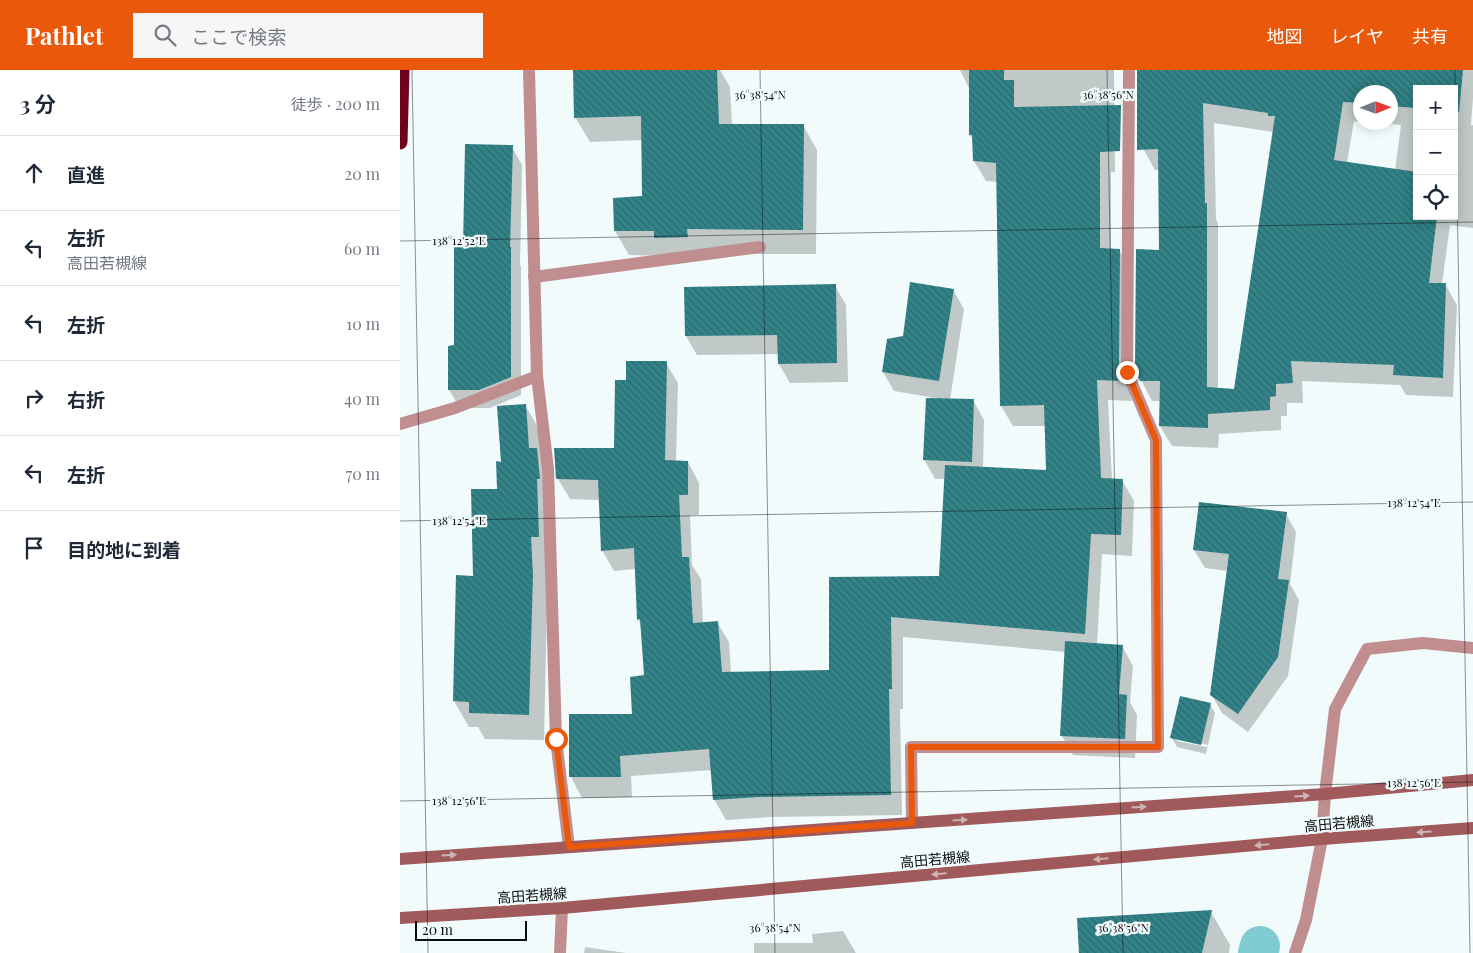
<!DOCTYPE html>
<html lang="ja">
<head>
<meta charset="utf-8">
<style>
	:root { --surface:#fff; --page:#f6f6f7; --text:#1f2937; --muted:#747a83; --line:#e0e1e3; --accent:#ea580c }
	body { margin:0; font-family:"Playfair Display","Noto Sans JP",serif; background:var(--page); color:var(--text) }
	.controls { position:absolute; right:15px; top:15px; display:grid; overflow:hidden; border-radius:0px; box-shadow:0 2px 12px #0003 }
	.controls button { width:45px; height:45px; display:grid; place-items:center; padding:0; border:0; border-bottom:1px solid var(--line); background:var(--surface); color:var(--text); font:25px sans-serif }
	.compass { position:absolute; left:953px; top:15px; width:45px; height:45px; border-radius:50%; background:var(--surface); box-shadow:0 2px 12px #0003; rotate:89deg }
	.scale { position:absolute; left:15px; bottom:12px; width:112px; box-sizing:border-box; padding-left:5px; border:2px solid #0a0d0d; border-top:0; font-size:14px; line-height:18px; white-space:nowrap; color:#0a0d0d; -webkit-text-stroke:4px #f1fbfb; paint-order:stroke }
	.stop { position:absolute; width:15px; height:15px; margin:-11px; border:4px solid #ea580c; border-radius:50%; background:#fff }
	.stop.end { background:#ea580c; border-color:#fff; box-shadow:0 1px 5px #0008 }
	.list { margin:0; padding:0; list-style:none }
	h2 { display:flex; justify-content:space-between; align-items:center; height:65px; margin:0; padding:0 20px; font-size:21px }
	h2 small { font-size:16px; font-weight:400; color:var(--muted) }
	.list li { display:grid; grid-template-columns:32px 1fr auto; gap:15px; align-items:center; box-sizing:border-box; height:75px; padding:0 20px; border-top:1px solid var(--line) }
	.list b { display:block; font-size:19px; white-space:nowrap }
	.list p { margin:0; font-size:16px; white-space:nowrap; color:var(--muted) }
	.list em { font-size:16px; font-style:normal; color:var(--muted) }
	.icon { flex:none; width:28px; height:28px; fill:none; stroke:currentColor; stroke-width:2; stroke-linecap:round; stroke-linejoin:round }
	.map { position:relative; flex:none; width:1073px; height:883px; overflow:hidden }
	header { display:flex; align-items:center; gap:30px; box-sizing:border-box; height:70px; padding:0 25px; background:var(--accent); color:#fff }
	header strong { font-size:24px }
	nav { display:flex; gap:28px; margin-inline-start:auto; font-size:18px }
	.search { width:350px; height:45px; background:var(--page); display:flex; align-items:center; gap:12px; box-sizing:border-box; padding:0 18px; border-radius:0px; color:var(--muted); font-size:19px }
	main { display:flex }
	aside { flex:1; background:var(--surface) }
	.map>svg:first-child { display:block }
</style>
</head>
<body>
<header>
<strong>Pathlet</strong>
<div class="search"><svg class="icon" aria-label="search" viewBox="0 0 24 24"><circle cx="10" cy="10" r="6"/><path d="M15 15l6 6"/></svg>ここで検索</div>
<nav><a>地図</a><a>レイヤ</a><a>共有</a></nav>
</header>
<main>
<aside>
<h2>3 分<small>徒歩 · 200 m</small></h2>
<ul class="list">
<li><svg class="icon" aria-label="ahead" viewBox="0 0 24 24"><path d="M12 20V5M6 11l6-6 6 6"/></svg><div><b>直進</b></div><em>20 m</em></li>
<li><svg class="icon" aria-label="left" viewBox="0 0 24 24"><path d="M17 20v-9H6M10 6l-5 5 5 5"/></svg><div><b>左折</b><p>高田若槻線</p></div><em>60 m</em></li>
<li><svg class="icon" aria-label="left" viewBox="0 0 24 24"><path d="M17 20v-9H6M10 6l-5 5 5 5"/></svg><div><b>左折</b></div><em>10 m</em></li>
<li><svg class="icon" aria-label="right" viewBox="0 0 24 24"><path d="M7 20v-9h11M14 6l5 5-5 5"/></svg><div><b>右折</b></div><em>40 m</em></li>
<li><svg class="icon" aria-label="left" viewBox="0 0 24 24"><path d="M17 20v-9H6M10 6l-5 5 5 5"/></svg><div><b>左折</b></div><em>70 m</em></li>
<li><svg class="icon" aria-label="arrive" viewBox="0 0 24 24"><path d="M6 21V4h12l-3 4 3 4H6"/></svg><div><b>目的地に到着</b></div></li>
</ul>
</aside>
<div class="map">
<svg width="1073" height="883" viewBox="0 0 1073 883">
	<defs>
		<pattern id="building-back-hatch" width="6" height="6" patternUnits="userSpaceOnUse" patternTransform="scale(1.25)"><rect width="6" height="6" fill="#338388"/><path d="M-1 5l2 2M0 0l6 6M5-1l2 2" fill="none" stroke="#296a6e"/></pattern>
	</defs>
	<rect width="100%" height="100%" fill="#f1fbfb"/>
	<g fill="#0003" fill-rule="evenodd">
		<polygon points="174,0 320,0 330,17 332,55 403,55 417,80 416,184 301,184 301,191 270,192 266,186 229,185 215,161 243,128 243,70 190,72 175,47"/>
		<polygon points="560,0 714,0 715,102 711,102 711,180 719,180 731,200 730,324 732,331 708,330 712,410 722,410 734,431 732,486 702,484 697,574 722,576 733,596 730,632 737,645 735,688 673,685 662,666 666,582 503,567 503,639 500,639 502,745 371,747 326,750 314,729 312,700 231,706 232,727 182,728 171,707 170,646 234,645 245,606 242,556 238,549 236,499 214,501 202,480 200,430 170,429 158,409 215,380 227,311 266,293 278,313 276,392 288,392 299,413 299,445 290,445 292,495 301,509 303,553 317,552 329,572 331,603 430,601 430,509 540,508 545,409 535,409 524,389 535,328 494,321 483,302 504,267 553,220 564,239 550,330 573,330 584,350 583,398 648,402 646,356 613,356 601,336 598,112 586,111 574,91 574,71 570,65 570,20"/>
		<path d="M752,0H1073V28L1071,55H1073V158L1050,155L1042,214H1045L1057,235L1053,327L1006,325L1000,315L902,311L903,333H887V346H881V360L819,364L818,378L772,376L760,356L761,331H752L741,310L761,182L759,100H755L744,80ZM1017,19H1054V146H1017ZM961,22H991V52H968L1001,55L995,100L947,93L954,51L961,52ZM814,53L874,62L835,320L818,319V154L816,149Z"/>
		<polygon points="112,77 122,95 120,195 121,196 121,325 90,338 60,338 49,320 49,277 55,277 64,178"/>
		<polygon points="435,216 446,235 448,312 390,313 379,294 379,284 297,285 286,266 285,218"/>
		<polygon points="125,335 140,361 142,389 147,532 144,670 85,669 78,657 69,657 54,631 75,507 99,420 102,394"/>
		<polygon points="886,444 896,462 890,514 899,530 888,606 848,662 822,643 811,624 828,501 805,498 794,480"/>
		<path d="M810,634L815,643L806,684L777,677L772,668ZM777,668L808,675L807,677L777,671Z"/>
		<polygon points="811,842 830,875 829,883 681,883"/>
		<polygon points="443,861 456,883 354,883 354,873 413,873 412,864"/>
		<polygon points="185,877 226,883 184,883"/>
	</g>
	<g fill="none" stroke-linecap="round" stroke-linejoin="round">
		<polyline stroke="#7eccd1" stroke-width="40" points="858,883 860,876"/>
	</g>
	<g fill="url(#building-back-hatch)" fill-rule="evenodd">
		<polygon points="173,0 317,0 319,54 404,54 403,160 287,159 288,167 254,168 254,161 214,161 213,128 242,126 241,46 174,48"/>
		<polygon points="569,0 604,0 604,10 614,10 614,37 721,35 720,81 700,82 700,178 720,179 719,302 722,311 697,310 701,408 723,409 721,465 691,464 685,564 491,547 492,619 489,619 491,725 359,727 313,730 309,679 220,686 221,707 169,707 169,644 232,644 230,607 244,605 240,549 237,550 234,478 201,481 198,410 156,409 154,378 214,378 215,310 226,310 226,291 267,291 265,390 288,391 288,425 279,425 282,487 289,487 293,553 318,551 322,602 429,600 429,507 539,506 545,395 646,400 644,335 600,336 596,93 573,91 572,65 569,65"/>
		<path d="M737,0H1063L1059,42L1054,41V19H1017V38L990,36V22H960V33L943,32L934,90L1017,102V146H1037L1029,213H1046L1043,308L993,305L994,295L891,291L893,313L876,314V326L870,327V340L808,344V358L759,356L760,311H740L735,300L736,179L759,180L758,79L737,80ZM803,33L868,43V46H875L834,319L807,317V133H805Z"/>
		<polygon points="65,74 113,75 110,177 111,177 111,307 79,320 48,320 48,276 54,275 54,177 63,177"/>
		<polygon points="510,212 554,219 539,311 482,302 487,269 503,266"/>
		<polygon points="436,214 437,293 378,294 377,265 285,266 284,217"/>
		<polygon points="526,328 574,329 572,392 523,390"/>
		<polygon points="126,334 129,378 137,378 140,409 137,409 139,467 131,467 133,505 129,645 69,643 69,632 53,631 56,505 73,506 71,419 97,419 96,391 101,392 97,336"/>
		<polygon points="799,432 887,442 878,509 889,510 878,587 838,644 810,625 829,484 793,480"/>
		<polygon points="665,571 723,575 719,624 727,625 725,669 660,666"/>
		<polygon points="780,626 811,633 801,675 770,668"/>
		<polygon points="812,840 802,883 679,883 677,848"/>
	</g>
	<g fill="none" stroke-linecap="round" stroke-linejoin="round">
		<g stroke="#c08e8e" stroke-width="12">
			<polyline points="0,354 55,338 137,306 148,399 156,669 169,777"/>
			<polyline points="512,753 511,677 758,677 756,370 727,302 729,0"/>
			<polyline points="160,883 162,838"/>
		</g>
		<g stroke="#c08e8e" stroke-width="12">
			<polyline points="129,0 137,306"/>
			<polyline points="134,207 360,177"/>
			<polyline points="895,883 906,850 922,769 925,724 935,639 967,579 1023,573 1073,578"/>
		</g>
		<g stroke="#a05a5c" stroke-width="12">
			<polyline points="0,789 925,724 1073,710"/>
			<polyline points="0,848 162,838 922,769 1073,758"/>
		</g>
		<polyline stroke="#70011b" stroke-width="15" points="0,72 2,0"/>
	</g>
	<defs><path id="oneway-solid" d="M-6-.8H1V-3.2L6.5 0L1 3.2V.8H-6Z" transform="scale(1.25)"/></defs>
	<g fill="#cdb3b3">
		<use href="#oneway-solid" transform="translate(902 726) rotate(-4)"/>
		<use href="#oneway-solid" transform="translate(739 737) rotate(-4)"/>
		<use href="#oneway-solid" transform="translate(560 750) rotate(-4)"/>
		<use href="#oneway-solid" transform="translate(1024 762) rotate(176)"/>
		<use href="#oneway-solid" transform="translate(862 775) rotate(175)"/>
		<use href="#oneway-solid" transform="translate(49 785) rotate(-4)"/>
		<use href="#oneway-solid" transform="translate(701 789) rotate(175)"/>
		<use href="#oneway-solid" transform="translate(539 804) rotate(175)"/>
	</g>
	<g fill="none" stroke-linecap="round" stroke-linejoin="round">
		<polyline stroke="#ea580c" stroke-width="6" points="156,669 169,777 512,753 511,677 758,677 756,370 727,302"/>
	</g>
	<path fill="none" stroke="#0a0d0d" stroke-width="1" stroke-opacity="0.45" d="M12,0L28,883M360,0L375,883M707,0L723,883M1055,0L1070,883M0,171L1073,152M0,451L1073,432M0,731L1073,712"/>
	<g text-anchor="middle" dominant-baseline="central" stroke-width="4.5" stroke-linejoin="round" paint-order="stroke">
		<g font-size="14" fill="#0a0d0d" stroke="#f1fbfb">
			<text transform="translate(939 753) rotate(-5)">高田若槻線</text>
			<text transform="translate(535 789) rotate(-5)">高田若槻線</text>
			<text transform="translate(132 825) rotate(-4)">高田若槻線</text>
		</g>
	</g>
	<g font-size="12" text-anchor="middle" fill="#0a0d0d" stroke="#f1fbfb" stroke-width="4.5" stroke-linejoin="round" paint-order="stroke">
		<text x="360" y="29">36°38'54"N</text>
		<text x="708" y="29">36°38'56"N</text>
		<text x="59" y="175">138°12'52"E</text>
		<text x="1014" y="437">138°12'54"E</text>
		<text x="59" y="455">138°12'54"E</text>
		<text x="1014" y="717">138°12'56"E</text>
		<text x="59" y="735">138°12'56"E</text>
		<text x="375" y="862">36°38'54"N</text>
		<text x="723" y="862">36°38'56"N</text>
	</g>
</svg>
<div class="controls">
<button>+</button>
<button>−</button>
<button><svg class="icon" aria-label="locate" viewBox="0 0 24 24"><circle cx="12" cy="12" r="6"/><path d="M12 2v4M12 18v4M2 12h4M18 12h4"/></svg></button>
</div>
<svg class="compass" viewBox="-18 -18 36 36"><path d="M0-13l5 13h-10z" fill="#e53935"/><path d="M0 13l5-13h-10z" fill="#747a83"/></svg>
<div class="scale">20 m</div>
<div class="stop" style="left:156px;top:669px"></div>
<div class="stop end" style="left:727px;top:302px"></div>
</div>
</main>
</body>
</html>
